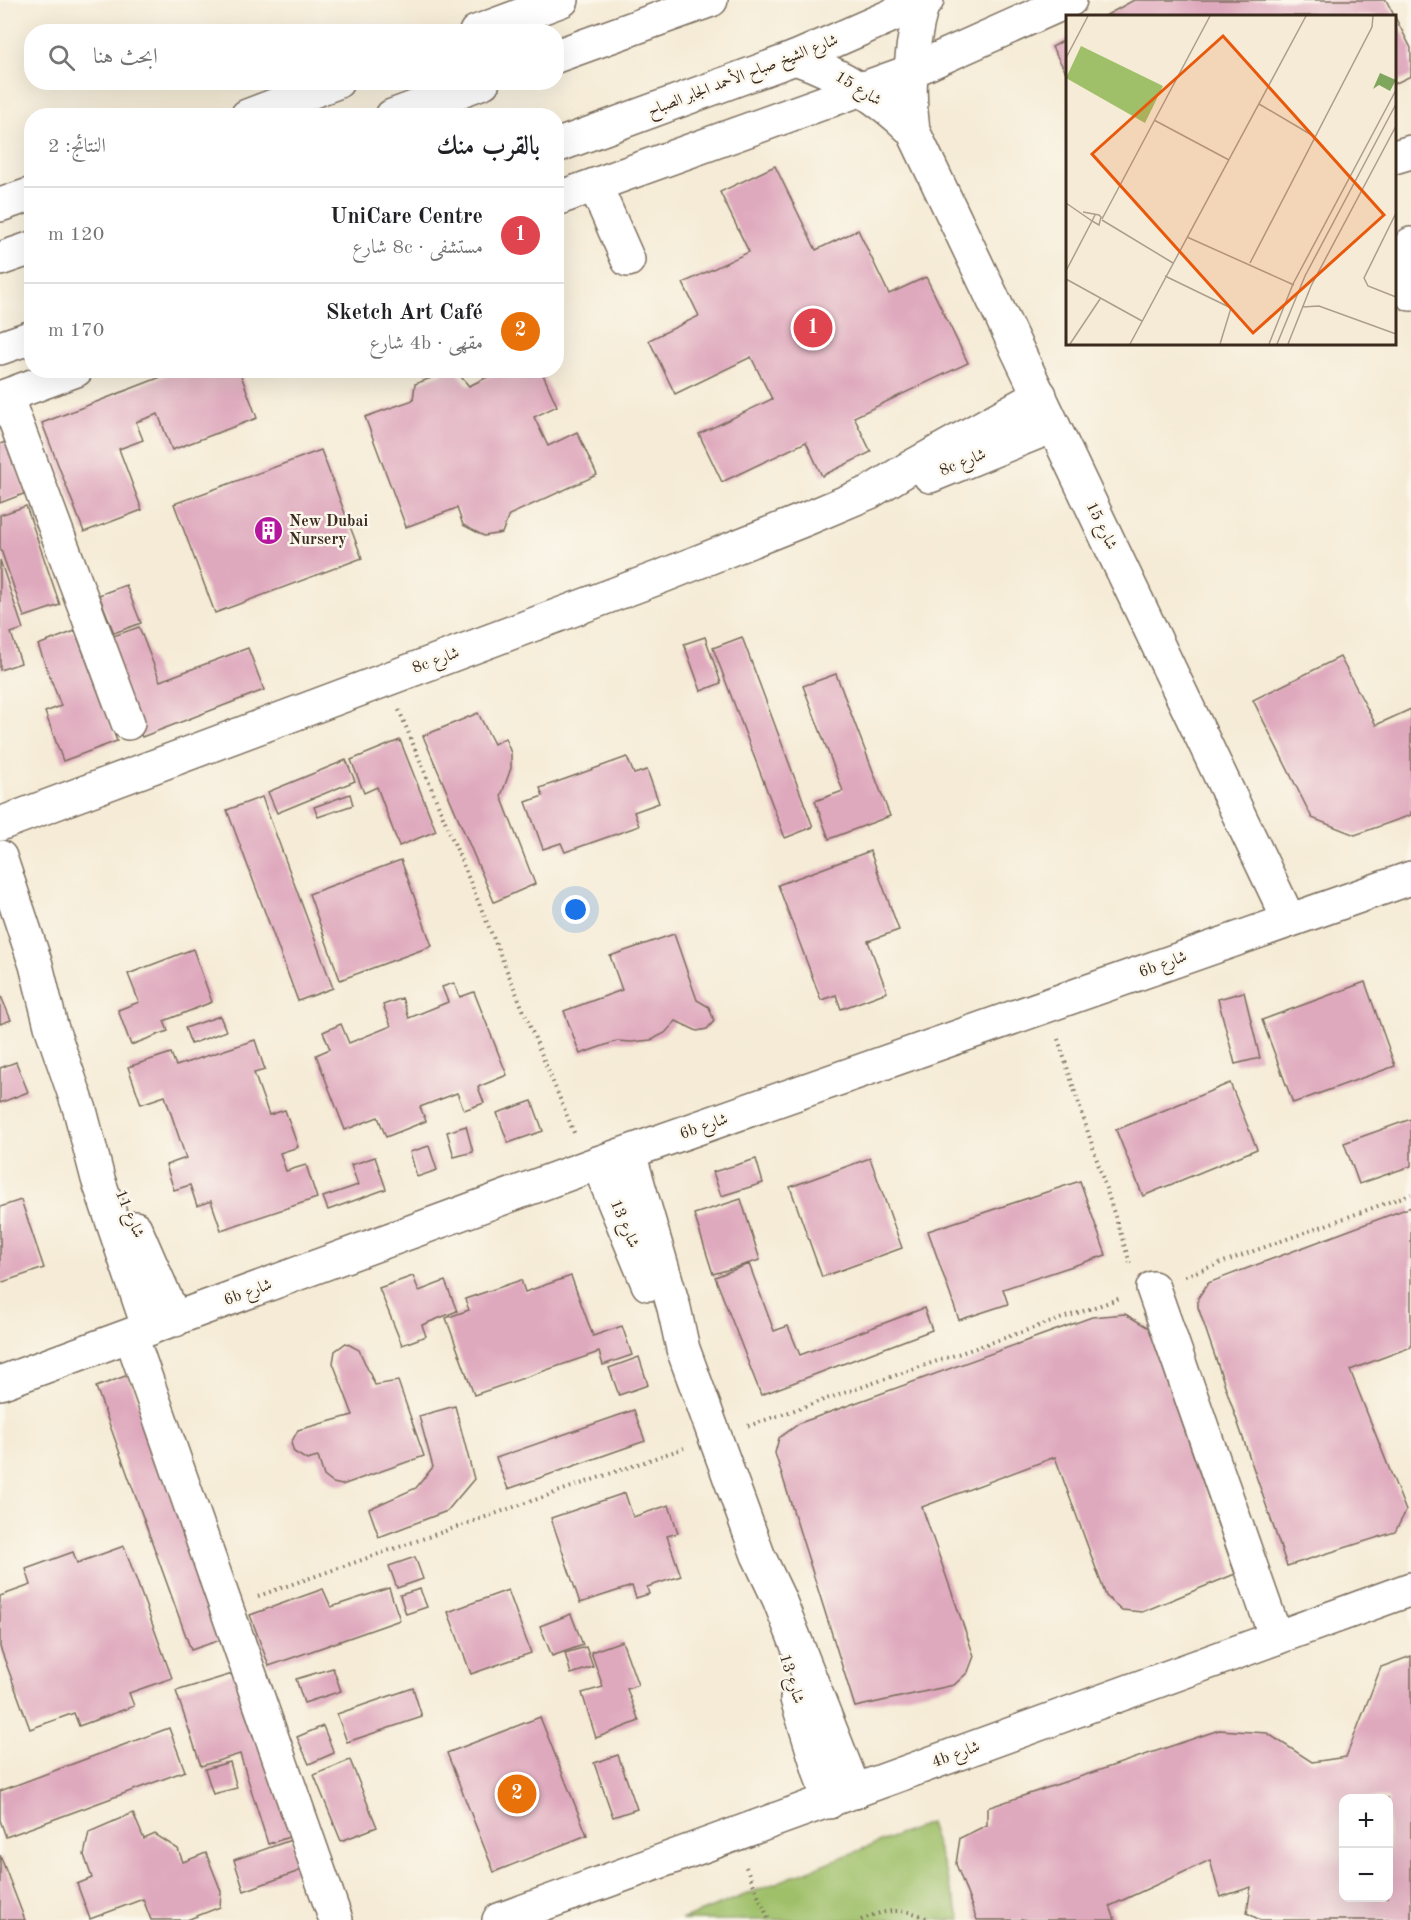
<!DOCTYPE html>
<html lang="ar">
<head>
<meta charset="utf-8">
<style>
	:root { --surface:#fff; --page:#f2f2f2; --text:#202124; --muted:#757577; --line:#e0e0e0; --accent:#1a73e8 }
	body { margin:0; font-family:"Old Standard TT",Amiri,serif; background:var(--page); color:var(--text); direction:rtl }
	.controls { position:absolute; right:18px; bottom:18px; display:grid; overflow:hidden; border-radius:12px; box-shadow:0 6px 24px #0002 }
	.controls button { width:54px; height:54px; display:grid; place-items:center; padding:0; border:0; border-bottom:2px solid var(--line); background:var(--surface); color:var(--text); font:30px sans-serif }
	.you { position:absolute; left:576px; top:910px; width:21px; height:21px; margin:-15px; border:4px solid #fff; border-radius:50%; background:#1a73e8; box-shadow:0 0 0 9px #1a73e833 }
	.badge { display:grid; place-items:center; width:39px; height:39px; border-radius:50%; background:var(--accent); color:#fff; font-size:20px; font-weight:700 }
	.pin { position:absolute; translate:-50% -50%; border:3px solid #fff; box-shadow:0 2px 6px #0006 }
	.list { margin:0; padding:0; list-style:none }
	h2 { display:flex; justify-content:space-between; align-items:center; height:78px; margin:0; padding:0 24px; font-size:26px }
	h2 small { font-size:20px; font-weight:400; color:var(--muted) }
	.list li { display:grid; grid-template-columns:39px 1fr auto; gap:18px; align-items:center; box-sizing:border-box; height:96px; padding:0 24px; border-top:2px solid var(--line) }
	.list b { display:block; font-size:22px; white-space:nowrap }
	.list p { margin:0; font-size:20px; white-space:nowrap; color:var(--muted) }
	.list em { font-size:20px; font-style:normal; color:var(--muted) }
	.icon { flex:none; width:33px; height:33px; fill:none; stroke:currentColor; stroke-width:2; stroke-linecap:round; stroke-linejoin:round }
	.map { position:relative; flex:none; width:1411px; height:1920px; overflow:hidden; direction:ltr }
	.search { position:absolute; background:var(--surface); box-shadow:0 6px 24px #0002; left:24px; top:24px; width:540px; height:66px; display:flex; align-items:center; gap:15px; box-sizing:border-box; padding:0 21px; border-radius:24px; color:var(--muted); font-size:22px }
	.panel { position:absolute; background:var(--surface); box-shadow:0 6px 24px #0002; left:24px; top:108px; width:540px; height:270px; border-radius:24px; direction:rtl }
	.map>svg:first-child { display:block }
</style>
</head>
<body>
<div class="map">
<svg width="1411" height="1920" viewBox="0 0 1411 1920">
	<rect width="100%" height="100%" fill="#fbf7ec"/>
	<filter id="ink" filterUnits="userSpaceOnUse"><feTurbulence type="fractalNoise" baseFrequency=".0167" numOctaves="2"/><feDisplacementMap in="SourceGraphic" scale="12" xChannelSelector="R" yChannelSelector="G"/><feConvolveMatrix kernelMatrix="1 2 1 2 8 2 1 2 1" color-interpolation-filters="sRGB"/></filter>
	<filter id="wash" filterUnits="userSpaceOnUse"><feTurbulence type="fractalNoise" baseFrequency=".008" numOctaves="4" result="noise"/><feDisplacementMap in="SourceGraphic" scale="24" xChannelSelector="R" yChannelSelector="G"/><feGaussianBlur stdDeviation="1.35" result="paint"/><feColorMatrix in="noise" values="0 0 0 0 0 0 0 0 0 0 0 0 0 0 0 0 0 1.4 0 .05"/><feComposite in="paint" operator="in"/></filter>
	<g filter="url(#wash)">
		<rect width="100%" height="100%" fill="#f5ebd6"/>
		<polygon fill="#9fc069" stroke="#6d7544" stroke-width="1.5" points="929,1823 961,1920 681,1920"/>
		<g id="blocks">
			<g fill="#dfa9bd" fill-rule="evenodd">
				<polygon points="1134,0 1386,0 1411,48 1411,76 1394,84 1394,16 1105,16"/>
				<polygon points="1068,38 1068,76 1052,47"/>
				<polygon points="775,166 816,250 858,230 889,294 926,277 968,363 854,417 871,452 822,476 806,442 722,482 699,434 772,399 751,357 675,394 649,340 699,316 683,283 749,252 720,192"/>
				<polygon points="179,370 239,370 257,418 172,450 158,414 136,422 143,440 119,449 142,510 84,532 42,423"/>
				<polygon points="452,370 455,370 469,386 502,370 541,370 557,406 534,417 548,446 577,432 597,475 509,515 502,533 484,536 463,525 457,508 406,527 365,417 413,400 415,384"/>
				<polygon points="8,441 26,493 0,503 0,444"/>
				<polygon points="321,450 362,558 215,613 174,504"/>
				<polygon points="26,506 60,605 24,617 0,547 0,515"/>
				<polygon points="0,560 23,629 11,633 21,663 0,670"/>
				<polygon points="126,585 141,623 114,633 99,595"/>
				<polygon points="139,627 160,681 248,648 264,690 142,737 105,639"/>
				<polygon points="75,631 117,741 63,761 45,712 61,706 38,645"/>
				<polygon points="705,637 721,683 701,691 684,644"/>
				<polygon points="742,637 813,827 785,838 713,648"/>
				<polygon points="1340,657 1376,725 1411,709 1411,815 1355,835 1312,818 1253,700"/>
				<polygon points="836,674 890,816 829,839 815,801 843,791 803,686"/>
				<polygon points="478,713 494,744 505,738 511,753 511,768 501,796 535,884 494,902 423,736"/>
				<polygon points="400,740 436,831 399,846 377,787 364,793 351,760"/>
				<polygon points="627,757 634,774 647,770 659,803 634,812 639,826 565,852 561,843 543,849 526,802 543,796 540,788"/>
				<polygon points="346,760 355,781 277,813 268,792"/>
				<polygon points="350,794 353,805 318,817 314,807"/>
				<polygon points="262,797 333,988 298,1001 227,810"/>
				<polygon points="870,851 899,930 868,941 887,992 841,1009 836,995 821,1000 778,885"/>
				<polygon points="401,860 432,946 340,980 309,894"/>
				<polygon points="674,934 697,1000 709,1007 714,1021 707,1029 697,1031 676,1021 665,1033 651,1040 631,1042 617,1041 580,1054 564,1011 622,990 610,956"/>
				<polygon points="193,949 212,1002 164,1021 168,1031 131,1045 118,1010 139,1002 128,974"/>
				<polygon points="1365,982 1395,1066 1293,1103 1262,1020"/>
				<polygon points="454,983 460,997 474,992 507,1075 478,1087 484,1103 464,1110 457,1093 420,1107 426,1121 386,1137 378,1117 345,1130 316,1055 330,1049 323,1032 341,1024 349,1043 391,1026 383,1005 402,998 409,1018 448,1002 442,987"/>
				<polygon points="1244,992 1260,1058 1235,1064 1218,999"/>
				<polygon points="0,994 11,1020 0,1024"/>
				<polygon points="220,1016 226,1031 191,1044 185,1028"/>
				<polygon points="255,1040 265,1070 254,1073 269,1115 285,1110 298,1147 280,1153 286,1171 306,1165 317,1198 221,1230 211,1201 197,1206 190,1185 174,1190 166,1165 186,1158 165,1096 141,1104 128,1067 171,1053 176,1066"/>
				<polygon points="16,1062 28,1092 0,1103 0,1068"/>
				<polygon points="1230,1083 1257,1149 1143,1196 1116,1130"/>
				<polygon points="532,1101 543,1131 508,1143 497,1113"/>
				<polygon points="1411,1119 1411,1166 1359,1184 1344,1143"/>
				<polygon points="466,1126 473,1152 454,1157 447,1132"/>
				<polygon points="429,1146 437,1170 417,1177 410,1152"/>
				<polygon points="375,1157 386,1189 328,1210 323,1197 358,1185 351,1165"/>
				<polygon points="870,1158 902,1248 822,1277 790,1187"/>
				<polygon points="756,1159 763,1183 721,1196 713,1172"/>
				<polygon points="1080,1181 1106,1255 1003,1289 1008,1304 959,1320 928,1231"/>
				<polygon points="741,1199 760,1260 713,1274 694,1214"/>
				<polygon points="21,1200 44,1268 0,1283 0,1207"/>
				<polygon points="1411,1207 1411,1347 1350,1370 1406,1511 1395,1532 1287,1566 1198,1307 1198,1298 1208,1283"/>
				<polygon points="749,1264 774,1331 788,1326 800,1355 924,1308 932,1330 761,1395 715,1277"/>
				<polygon points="413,1276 419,1291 445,1281 457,1311 422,1325 426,1336 402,1345 379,1288"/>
				<polygon points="571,1276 593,1336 622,1326 632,1355 603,1365 599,1352 474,1395 446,1318 469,1310 465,1299 521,1280 525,1292"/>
				<polygon points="1125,1314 1149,1328 1235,1574 1142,1612 1122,1610 1106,1596 1055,1457 922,1507 974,1656 968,1672 954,1685 855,1707 775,1453 779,1438 800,1423 1092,1317"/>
				<polygon points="346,1343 359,1350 375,1385 398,1381 424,1456 342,1485 333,1483 324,1476 318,1457 307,1460 294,1452 291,1443 298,1430 353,1415 333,1363 335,1351"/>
				<polygon points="639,1357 648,1385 619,1395 609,1368"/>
				<polygon points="128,1375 223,1639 191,1650 96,1387"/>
				<polygon points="455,1406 474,1479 447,1511 379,1537 369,1509 416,1488 433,1467 419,1416"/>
				<polygon points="634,1410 645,1441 508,1489 496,1458"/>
				<polygon points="625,1493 633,1517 669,1505 678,1533 667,1536 681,1576 647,1587 649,1594 636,1598 632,1586 580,1603 551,1518"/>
				<polygon points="124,1546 172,1678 129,1693 134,1706 79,1726 74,1713 30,1729 0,1647 0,1596 31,1585 26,1569 73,1552 77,1563"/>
				<polygon points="415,1557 423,1579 397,1588 389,1566"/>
				<polygon points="389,1588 400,1620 269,1666 250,1615 323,1589 331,1607"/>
				<polygon points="420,1589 427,1607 406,1614 400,1595"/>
				<polygon points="508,1590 531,1653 471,1674 448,1612"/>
				<polygon points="571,1614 583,1645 552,1656 540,1626"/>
				<polygon points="622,1641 638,1685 627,1689 639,1721 596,1738 582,1693 603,1687 591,1652"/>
				<polygon points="586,1647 593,1667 571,1674 565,1653"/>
				<path d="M1411,1656V1920H1260L1247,1913L1251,1887L1220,1897L1210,1860L1110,1906L1115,1920H977L956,1864L960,1838L987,1825V1808L1219,1730L1267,1733L1312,1762L1346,1757L1381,1667ZM1344,1798H1388V1898H1344Z"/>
				<polygon points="333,1668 341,1691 304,1703 296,1679"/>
				<polygon points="239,1672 292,1836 268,1844 240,1754 201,1766 176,1691"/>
				<polygon points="413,1688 422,1717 347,1742 337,1714"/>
				<polygon points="540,1717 587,1835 494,1872 447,1753"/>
				<polygon points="323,1726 334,1753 309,1764 297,1737"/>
				<polygon points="169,1728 185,1771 6,1837 0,1820 0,1791"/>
				<polygon points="618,1755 637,1809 613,1817 594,1763"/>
				<polygon points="350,1760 377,1827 341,1841 314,1775"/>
				<polygon points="230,1762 237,1788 213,1794 205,1769"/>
				<polygon points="133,1813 144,1839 155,1834 178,1849 183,1862 206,1853 221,1891 220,1907 187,1920 151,1920 143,1899 90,1919 77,1884 92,1878 84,1855 89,1832"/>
				<polygon points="291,1840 302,1870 244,1891 234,1860"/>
				<polygon points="0,1855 25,1920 0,1920"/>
			</g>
		</g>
	</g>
	<g filter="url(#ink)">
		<use href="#blocks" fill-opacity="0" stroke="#7c6e5e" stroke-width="1.5"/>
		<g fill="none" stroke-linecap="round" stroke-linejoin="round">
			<defs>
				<g id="minor">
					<path d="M923,2C910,46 907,86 913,131L1289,920"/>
					<polyline points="476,32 562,0"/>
					<path d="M795,58C841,74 879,97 913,131"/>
					<polyline points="247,116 337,82"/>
					<polyline points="1394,157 1411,152"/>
					<polyline points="595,185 628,260"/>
					<polyline points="556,199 909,72 1070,0"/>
					<polyline points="0,205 32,194"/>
					<path d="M1411,244C1405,262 1406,276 1411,294"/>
					<polyline points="6,396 128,723"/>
					<polyline points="0,398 76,370"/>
					<polyline points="930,476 1053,426"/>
					<polyline points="0,824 663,576 806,519 870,492 906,470 1040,395"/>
					<polyline points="0,857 36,965 51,1026 80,1110 98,1179 149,1329"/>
					<polyline points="629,1153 674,1308 683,1349 758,1555 779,1599 855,1792"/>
					<polyline points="598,1163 648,1284"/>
					<polyline points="135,1228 175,1320"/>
					<polyline points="1153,1288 1276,1638"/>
					<polyline points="131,1336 336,1920"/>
					<polyline points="0,1383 598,1163 1411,878"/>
					<polyline points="797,1699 829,1802"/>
					<polyline points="499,1920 1411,1589"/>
				</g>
				<g id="major">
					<polyline points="556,56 711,0"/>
					<polyline points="392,116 483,82"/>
					<polyline points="556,146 795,58 927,0"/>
					<polyline points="0,259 32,248"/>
					<polyline points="0,348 32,337"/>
				</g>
			</defs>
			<use href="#minor" stroke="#7c6e5e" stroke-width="36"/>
			<use href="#major" stroke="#7c6e5e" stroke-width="36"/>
			<g stroke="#7c6e5e" stroke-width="4" stroke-dasharray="1.5 4.5" stroke-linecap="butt">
				<polyline points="399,710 575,1135"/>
				<polyline points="1058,1039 1130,1263"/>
				<polyline points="1185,1276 1411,1194"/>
				<polyline points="748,1426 1121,1298"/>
				<polyline points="258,1596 684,1448"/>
				<polyline points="746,1867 769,1920"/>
				<path d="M861,1920C884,1909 907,1907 930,1920"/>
			</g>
			<use href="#minor" stroke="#fff" stroke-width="33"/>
			<use href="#major" stroke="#fff" stroke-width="33"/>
		</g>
	</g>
	<defs>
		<symbol id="building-disc" viewBox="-11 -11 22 22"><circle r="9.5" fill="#b5179e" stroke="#fbf7ec"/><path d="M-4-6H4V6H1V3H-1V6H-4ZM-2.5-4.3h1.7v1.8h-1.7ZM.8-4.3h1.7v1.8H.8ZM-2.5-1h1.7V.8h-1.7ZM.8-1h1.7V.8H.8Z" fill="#fff"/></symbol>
	</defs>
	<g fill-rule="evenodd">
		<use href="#building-disc" x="252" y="514" width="33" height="33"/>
	</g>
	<g text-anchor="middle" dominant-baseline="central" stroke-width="5" stroke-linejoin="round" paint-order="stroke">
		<g font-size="16" fill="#3b2a1e" stroke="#fbf7ec">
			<text transform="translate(743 76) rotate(-21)">شارع الشيخ صباح الأحمد الجابر الصباح</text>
			<text transform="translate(858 89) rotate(32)">شارع 15</text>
			<text transform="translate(963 463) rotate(-22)">8c شارع</text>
			<text transform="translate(1101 526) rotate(64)">شارع 15</text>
			<text transform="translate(436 661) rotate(-20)">8c شارع</text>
			<text transform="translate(1163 965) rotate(-20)">6b شارع</text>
			<text transform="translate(704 1127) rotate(-19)">6b شارع</text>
			<text transform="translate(129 1214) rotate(67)">شارع 11</text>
			<text transform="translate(624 1224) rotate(67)">شارع 13</text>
			<text transform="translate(248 1293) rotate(-20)">6b شارع</text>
			<text transform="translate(791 1679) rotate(73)">شارع 13</text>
			<text transform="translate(956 1755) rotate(-20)">4b شارع</text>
		</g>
		<g font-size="16" font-weight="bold" fill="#3b2a1e" stroke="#fbf7ec" text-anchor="start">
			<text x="289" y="522">New Dubai<tspan x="289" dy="18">Nursery</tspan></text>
		</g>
	</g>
	<g transform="translate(1066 15)">
		<rect width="330" height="330" fill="#f5ebd6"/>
		<path d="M314,58L330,65L324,76L313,70L307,74Z" fill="#7fa65d"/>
		<path d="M15,31L97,71L79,108L0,63Z" fill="#9fc069"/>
		<path fill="none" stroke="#ab9e8c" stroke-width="1.5" d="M0,43L22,1M193,89L249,122M88,105L163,145M0,188L26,206M17,197L33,200L35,202L33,210L26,206L29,200M330,198L298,263L302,271L330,282M36,204L144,1M36,205L107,248M121,222L228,270M184,248L306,12L307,1M0,256L26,206M99,261L165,293L154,329M0,264L76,306M236,292L253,291L330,319M4,329L34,284M64,329L240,1M203,329L227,269L330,75M211,329L239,261L330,89M222,329L245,271L330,111"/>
		<path fill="#e8590c" fill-opacity="0.15" stroke="#e8590c" stroke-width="3" d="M157,21L318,200L187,318L26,139Z"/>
		<rect width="330" height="330" fill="none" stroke="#3b2a1e" stroke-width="3"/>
	</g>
</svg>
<div class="controls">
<button>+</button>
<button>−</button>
</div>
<div class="you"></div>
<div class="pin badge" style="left:813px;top:328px;background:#e0444e">1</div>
<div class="pin badge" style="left:517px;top:1794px;background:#e8710a">2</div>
<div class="search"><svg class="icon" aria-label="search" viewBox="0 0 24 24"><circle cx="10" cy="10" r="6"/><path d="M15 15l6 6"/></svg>ابحث هنا</div>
<section class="panel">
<h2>بالقرب منك<small>النتائج: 2</small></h2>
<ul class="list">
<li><span class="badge" style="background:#e0444e">1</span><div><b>UniCare Centre</b><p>مستشفى · 8c شارع</p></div><em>120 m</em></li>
<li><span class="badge" style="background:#e8710a">2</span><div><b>Sketch Art Café</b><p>مقهى · 4b شارع</p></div><em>170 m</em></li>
</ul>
</section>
</div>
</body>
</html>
